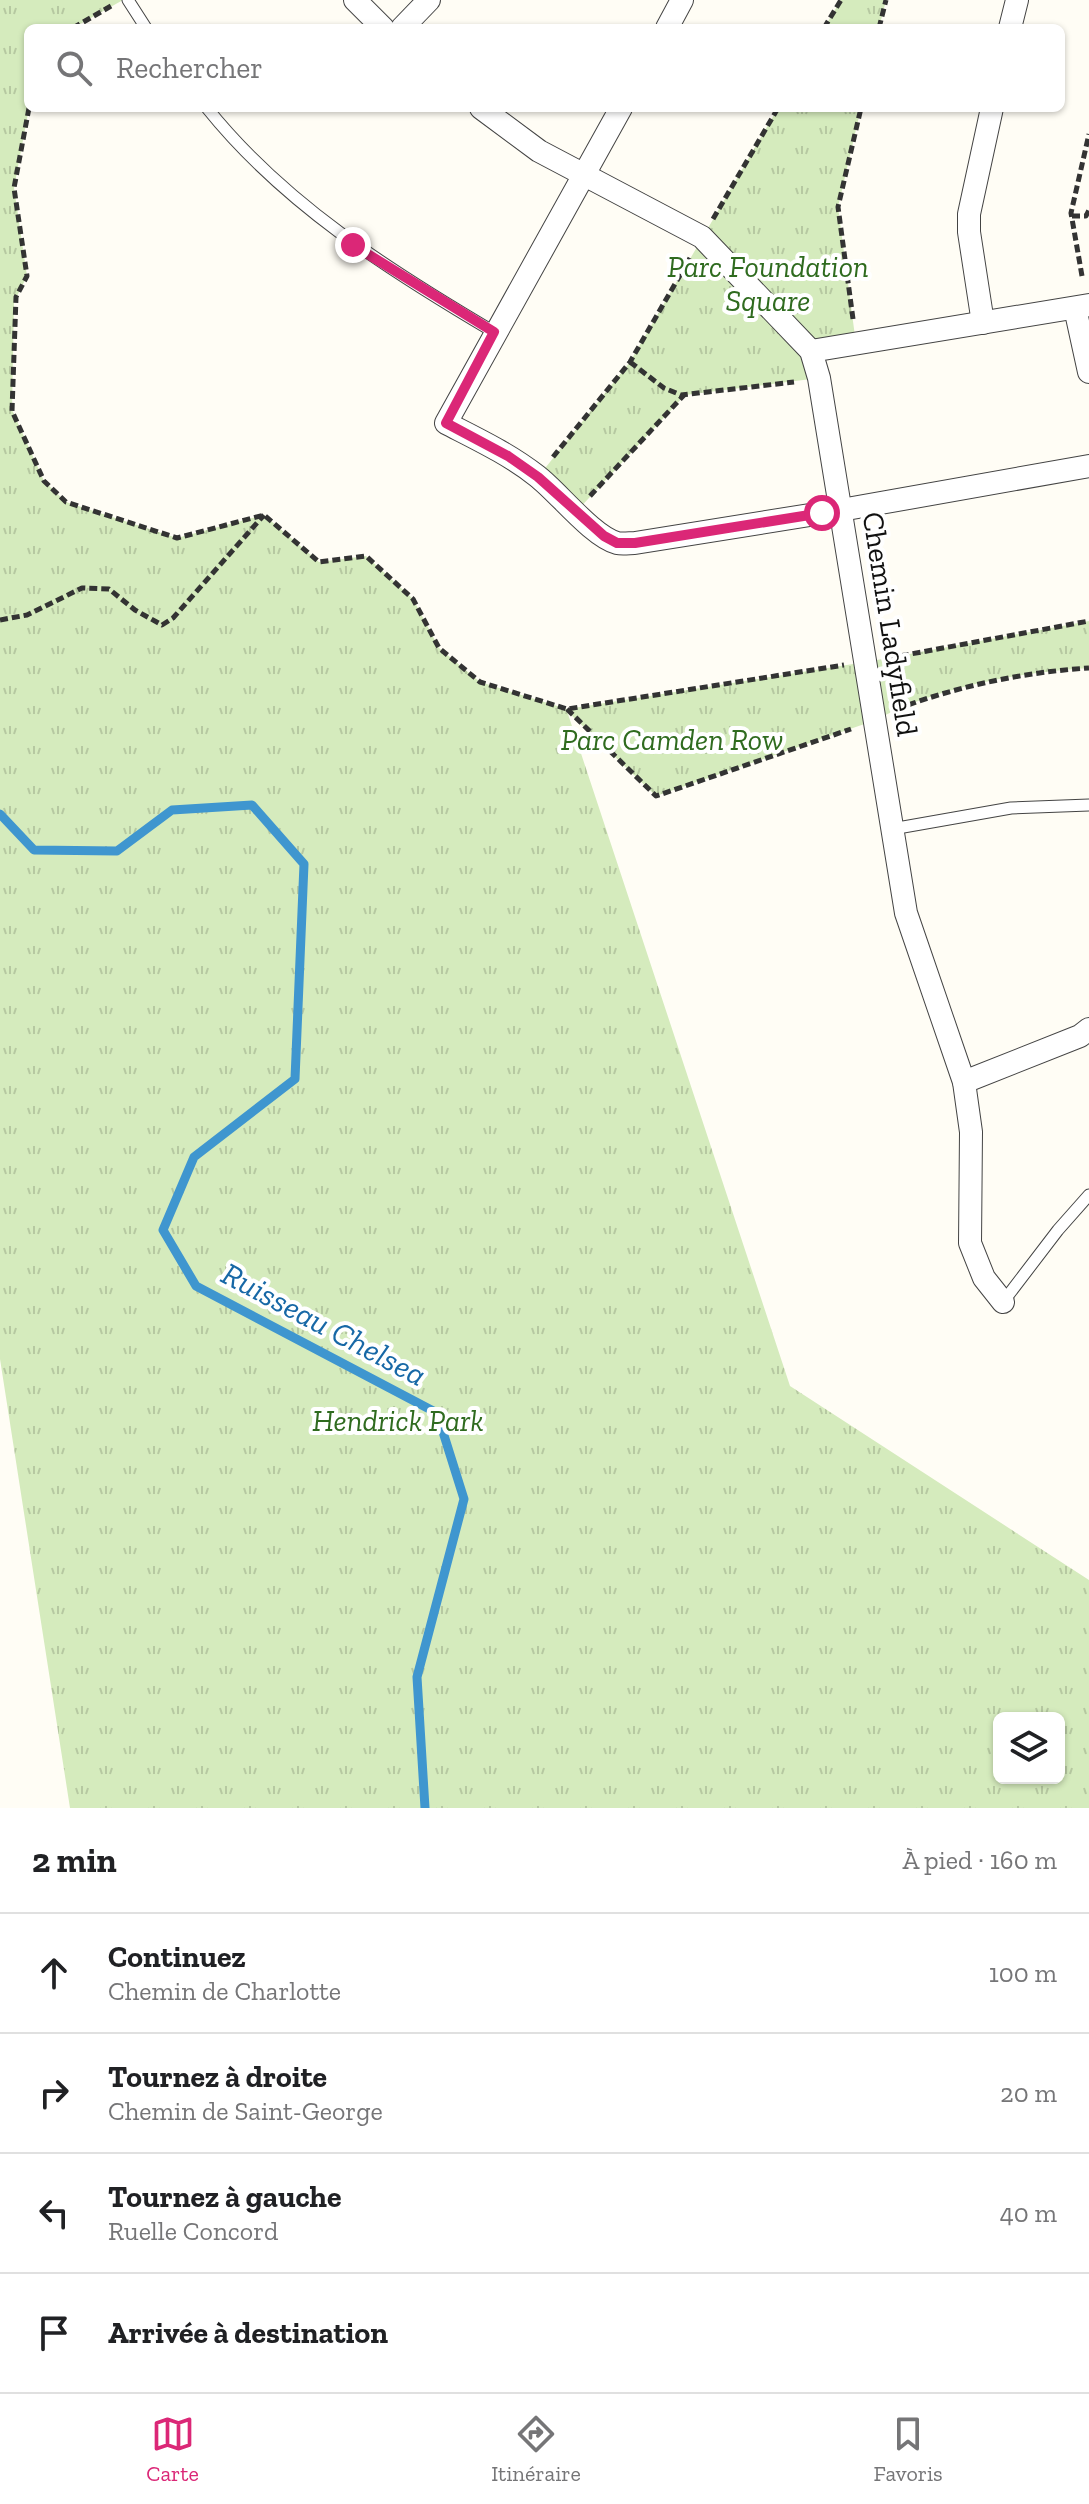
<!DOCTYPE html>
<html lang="fr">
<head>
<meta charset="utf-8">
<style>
	:root { --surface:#fff; --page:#f2f2f2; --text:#202124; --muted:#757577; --line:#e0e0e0; --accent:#db2777 }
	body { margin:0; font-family:"Zilla Slab",serif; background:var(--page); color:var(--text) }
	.controls { position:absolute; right:24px; bottom:24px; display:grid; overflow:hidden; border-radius:12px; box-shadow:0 2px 6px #0004 }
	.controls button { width:72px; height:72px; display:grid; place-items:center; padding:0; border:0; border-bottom:2px solid var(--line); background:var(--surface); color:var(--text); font:40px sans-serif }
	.stop { position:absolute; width:24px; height:24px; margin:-18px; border:6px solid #db2777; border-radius:50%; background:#fff }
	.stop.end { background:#db2777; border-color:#fff; box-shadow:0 2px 8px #0008 }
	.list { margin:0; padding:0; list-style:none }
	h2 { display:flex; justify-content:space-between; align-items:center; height:104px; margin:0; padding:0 32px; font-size:34px }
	h2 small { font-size:26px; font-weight:400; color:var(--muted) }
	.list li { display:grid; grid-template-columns:52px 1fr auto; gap:24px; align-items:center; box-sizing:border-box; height:120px; padding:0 32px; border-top:2px solid var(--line) }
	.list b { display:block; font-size:30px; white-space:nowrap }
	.list p { margin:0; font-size:26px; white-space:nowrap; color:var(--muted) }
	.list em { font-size:26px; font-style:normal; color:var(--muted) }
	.icon { flex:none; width:44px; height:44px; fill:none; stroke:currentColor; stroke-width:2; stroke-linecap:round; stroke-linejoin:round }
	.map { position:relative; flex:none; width:1089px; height:1808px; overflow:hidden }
	.search { position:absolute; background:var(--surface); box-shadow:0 2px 6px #0004; left:24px; right:24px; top:24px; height:88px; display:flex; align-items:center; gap:20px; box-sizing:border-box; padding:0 28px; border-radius:12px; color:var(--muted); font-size:30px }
	.sheet { height:584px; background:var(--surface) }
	nav { display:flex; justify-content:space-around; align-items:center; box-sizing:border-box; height:112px; border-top:2px solid var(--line); background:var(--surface); font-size:22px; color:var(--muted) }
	nav a { display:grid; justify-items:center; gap:4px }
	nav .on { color:var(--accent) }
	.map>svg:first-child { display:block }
</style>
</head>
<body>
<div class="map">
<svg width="1089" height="1808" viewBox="0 0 1089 1808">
	<defs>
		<pattern id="park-tufts" width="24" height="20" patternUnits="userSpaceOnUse" patternTransform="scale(2)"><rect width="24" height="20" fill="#d5ebbd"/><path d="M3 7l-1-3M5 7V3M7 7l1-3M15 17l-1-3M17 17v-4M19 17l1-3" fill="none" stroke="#b6c8a1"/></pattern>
	</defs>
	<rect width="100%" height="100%" fill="#fffdf5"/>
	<g fill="url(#park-tufts)" fill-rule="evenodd">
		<path d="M0,0H123L73,28H28L29,108L14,188L27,276L14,302L12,410L44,481L66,502L177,538L264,515L319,562L366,556L413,599L439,648L480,682L567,709L866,662L1089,621V668C1020,672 936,687 876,720L656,796L567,711L790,1386L1089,1580V1808H70L0,1359ZM999,1718H1059V1778H999Z"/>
		<polygon points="841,0 886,0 879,28 824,28"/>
		<polygon points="778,108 861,108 838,207 856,344 812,351 819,378 685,395 575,513 538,477 630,362"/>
	</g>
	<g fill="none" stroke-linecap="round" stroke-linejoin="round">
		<polyline stroke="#3f96cf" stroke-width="9" points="0,814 34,850 117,851 172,810 252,805 304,864 295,1079 194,1157 163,1230 196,1286 437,1413 464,1499 417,1677 425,1808"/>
		<defs>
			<g id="service">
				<polyline points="128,0 146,28"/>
				<path d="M207,108C284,204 389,270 494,332"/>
				<polyline points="892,829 1011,808 1089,805"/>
				<polyline points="1003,1302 1058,1230 1089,1195"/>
			</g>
			<g id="minor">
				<polyline points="355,0 383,28"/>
				<polyline points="402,28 429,0"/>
				<polyline points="667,28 682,0"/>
				<polyline points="1010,28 1017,0"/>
				<polyline points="481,108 539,151 702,237 811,351 819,378 906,913 964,1082 971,1132 970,1243 984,1278 1003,1302"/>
				<path d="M621,108L446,423C477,439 509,454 537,476C558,492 592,536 617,543C622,544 630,543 635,543L841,510L1089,466"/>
				<polyline points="1075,308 1089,372"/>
				<polyline points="983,323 969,232 969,214 992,108"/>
				<polyline points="811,351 1089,305"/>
				<polyline points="964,1082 1080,1036 1089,1029"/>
			</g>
		</defs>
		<use href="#service" stroke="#444" stroke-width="13"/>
		<use href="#minor" stroke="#444" stroke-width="24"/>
		<g stroke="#333" stroke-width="5" stroke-dasharray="8 4" stroke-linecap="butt">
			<polyline points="73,28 111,6"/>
			<polyline points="824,28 841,0"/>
			<polyline points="879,28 886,0"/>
			<polyline points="29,108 14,188 27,276 16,297 12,411 44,481 66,502 177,538 264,515 319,562 366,556 413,599 439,648 480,682 567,709 844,665"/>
			<polyline points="1072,216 1086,216 1089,210"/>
			<polyline points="713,219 778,108"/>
			<polyline points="1082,276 1071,213 1089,134"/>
			<polyline points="853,319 838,207 861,108"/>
			<polyline points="630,362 664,388 681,395 794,382"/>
			<polyline points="553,457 630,362 690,258"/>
			<polyline points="590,496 684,395"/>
			<polyline points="0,620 27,615 82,588 109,589 135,610 162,625 173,618 264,515"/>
			<polyline points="889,658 1089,621"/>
			<polyline points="567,709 656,796 851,729"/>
			<path d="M897,709C958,686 1024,672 1089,668"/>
		</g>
		<use href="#service" stroke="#fff" stroke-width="11"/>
		<use href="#minor" stroke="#fff" stroke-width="22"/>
	</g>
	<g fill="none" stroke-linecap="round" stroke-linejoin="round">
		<polyline stroke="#db2777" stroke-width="10" points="353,245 494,332 446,423 508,456 538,477 604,536 617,543 635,543 822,513"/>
	</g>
	<g text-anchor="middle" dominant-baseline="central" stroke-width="8" stroke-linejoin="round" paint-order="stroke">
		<g font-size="30" font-style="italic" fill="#2f6b1f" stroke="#fff">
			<text x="768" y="267">Parc Foundation<tspan x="768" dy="34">Square</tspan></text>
			<text x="672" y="740">Parc Camden Row</text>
			<text x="398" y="1421">Hendrick Park</text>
		</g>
		<g font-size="30" fill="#111" stroke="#fff">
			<text transform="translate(890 624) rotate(81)">Chemin Ladyfield</text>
		</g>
		<g font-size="32" font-style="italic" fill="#1768a6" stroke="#fff">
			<text transform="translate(324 1324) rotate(28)">Ruisseau Chelsea</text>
		</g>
	</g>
</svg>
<div class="controls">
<button><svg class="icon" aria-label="layers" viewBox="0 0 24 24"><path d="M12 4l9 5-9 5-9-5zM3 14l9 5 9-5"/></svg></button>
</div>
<div class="stop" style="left:822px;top:513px"></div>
<div class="stop end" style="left:353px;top:245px"></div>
<div class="search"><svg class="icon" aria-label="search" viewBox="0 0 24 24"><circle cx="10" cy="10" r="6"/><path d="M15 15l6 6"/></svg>Rechercher</div>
</div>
<section class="sheet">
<h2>2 min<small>À pied · 160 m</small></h2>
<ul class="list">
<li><svg class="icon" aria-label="ahead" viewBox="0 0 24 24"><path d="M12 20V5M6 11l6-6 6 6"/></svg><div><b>Continuez</b><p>Chemin de Charlotte</p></div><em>100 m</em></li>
<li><svg class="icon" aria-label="right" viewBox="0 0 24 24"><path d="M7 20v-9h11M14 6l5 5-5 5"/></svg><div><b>Tournez à droite</b><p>Chemin de Saint-George</p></div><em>20 m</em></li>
<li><svg class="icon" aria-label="left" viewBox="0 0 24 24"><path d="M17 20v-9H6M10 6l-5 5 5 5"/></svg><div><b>Tournez à gauche</b><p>Ruelle Concord</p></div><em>40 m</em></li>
<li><svg class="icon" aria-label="arrive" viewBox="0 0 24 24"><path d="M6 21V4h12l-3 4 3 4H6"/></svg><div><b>Arrivée à destination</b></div></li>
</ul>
</section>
<nav>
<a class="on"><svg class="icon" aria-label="map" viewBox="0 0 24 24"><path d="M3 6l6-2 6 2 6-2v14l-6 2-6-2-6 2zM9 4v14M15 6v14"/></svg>Carte</a>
<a><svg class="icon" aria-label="directions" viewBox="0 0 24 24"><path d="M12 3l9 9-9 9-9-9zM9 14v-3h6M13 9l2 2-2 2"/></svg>Itinéraire</a>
<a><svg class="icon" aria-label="saved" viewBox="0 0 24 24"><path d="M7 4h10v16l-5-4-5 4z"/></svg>Favoris</a>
</nav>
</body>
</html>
